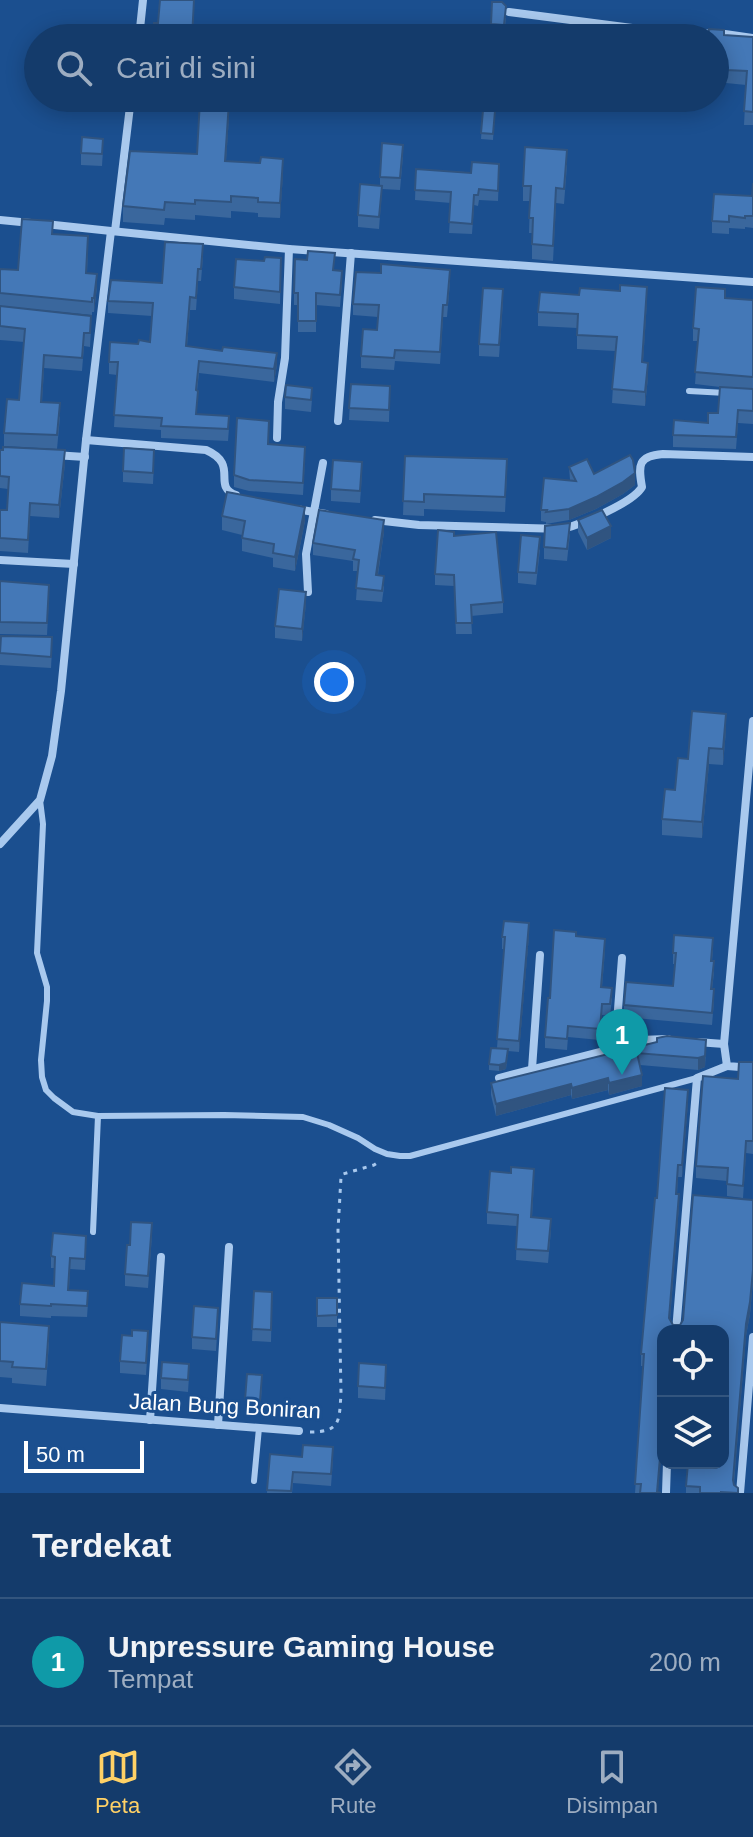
<!DOCTYPE html>
<html lang="id">
<head>
<meta charset="utf-8">
<style>
	:root { --surface:#143b6b; --page:#214673; --text:#f1f3f6; --muted:#9dadc1; --line:#33557e; --accent:#ffd166 }
	body { margin:0; font-family:Helvetica,sans-serif; background:var(--page); color:var(--text) }
	.controls { position:absolute; right:24px; bottom:24px; display:grid; overflow:hidden; border-radius:16px; box-shadow:0 4px 20px #0003 }
	.controls button { width:72px; height:72px; display:grid; place-items:center; padding:0; border:0; border-bottom:2px solid var(--line); background:var(--surface); color:var(--text); font:40px sans-serif }
	.scale { position:absolute; left:24px; bottom:20px; width:120px; box-sizing:border-box; padding-left:8px; border:4px solid #fff; border-top:0; font-size:22px; line-height:28px; white-space:nowrap; color:#fff; -webkit-text-stroke:6px #1b4f8f; paint-order:stroke }
	.you { position:absolute; left:334px; top:682px; width:28px; height:28px; margin:-20px; border:6px solid #fff; border-radius:50%; background:#1a73e8; box-shadow:0 0 0 12px #1a73e833 }
	.badge { display:grid; place-items:center; width:52px; height:52px; border-radius:50%; background:var(--accent); color:#fff; font-size:26px; font-weight:700 }
	.pin { position:absolute; translate:-50% -66px; filter:drop-shadow(0 2px 4px #0008) }
	.pin::after { content:''; position:absolute; top:42px; width:28px; height:24px; background:inherit; clip-path:polygon(0 0,100% 0,50% 100%) }
	.list { margin:0; padding:0; list-style:none }
	h2 { display:flex; justify-content:space-between; align-items:center; height:104px; margin:0; padding:0 32px; font-size:34px }
	h2 small { font-size:26px; font-weight:400; color:var(--muted) }
	.list li { display:grid; grid-template-columns:52px 1fr auto; gap:24px; align-items:center; box-sizing:border-box; height:128px; padding:0 32px; border-top:2px solid var(--line) }
	.list b { display:block; font-size:30px; white-space:nowrap }
	.list p { margin:0; font-size:26px; white-space:nowrap; color:var(--muted) }
	.list em { font-size:26px; font-style:normal; color:var(--muted) }
	.icon { flex:none; width:44px; height:44px; fill:none; stroke:currentColor; stroke-width:2; stroke-linecap:round; stroke-linejoin:round }
	.map { position:relative; flex:none; width:753px; height:1493px; overflow:hidden }
	.search { position:absolute; background:var(--surface); box-shadow:0 4px 20px #0003; left:24px; right:24px; top:24px; height:88px; display:flex; align-items:center; gap:20px; box-sizing:border-box; padding:0 28px; border-radius:44px; color:var(--muted); font-size:30px }
	.sheet { height:232px; background:var(--surface) }
	nav { display:flex; justify-content:space-around; align-items:center; box-sizing:border-box; height:112px; border-top:2px solid var(--line); background:var(--surface); font-size:22px; color:var(--muted) }
	nav a { display:grid; justify-items:center; gap:4px }
	nav .on { color:var(--accent) }
	.map>svg:first-child { display:block }
</style>
</head>
<body>
<div class="map">
<svg width="753" height="1493" viewBox="0 0 753 1493">
	<rect width="100%" height="100%" fill="#1b4f8f"/>
	<g fill="none" stroke-linecap="round" stroke-linejoin="round">
		<path stroke="#a9c9ee" stroke-width="3" stroke-dasharray="4 6" stroke-linecap="butt" d="M310,1432C341,1432 339,1421 341,1394L338,1230L341,1177L343,1174L374,1165L380,1161"/>
		<g stroke="#a9c9ee" stroke-width="6">
			<polyline points="689,391 726,393"/>
			<polyline points="40,800 43,824 37,953 47,987 47,1001 41,1060 42,1077 46,1090 54,1098 73,1112 98,1116 224,1115 303,1117 329,1125 358,1138 375,1149 387,1154 400,1156 410,1156 697,1078"/>
			<polyline points="93,1232 98,1116"/>
			<polyline points="254,1481 259,1428"/>
		</g>
		<g stroke="#a9c9ee" stroke-width="8">
			<polyline points="509,12 663,32 725,34 753,38"/>
			<polyline points="139,38 143,0"/>
			<polyline points="0,220 31,223"/>
			<polyline points="45,224 111,231"/>
			<polyline points="115,231 131,98"/>
			<polyline points="338,421 351,253"/>
			<polyline points="277,438 278,402 285,358 289,249"/>
			<path d="M86,440L206,450C240,465 211,486 236,495"/>
			<polyline points="54,455 85,457"/>
			<polyline points="296,509 326,514"/>
			<path d="M375,520L419,525L563,529C581,524 633,503 642,487C638,465 638,456 663,454L753,457"/>
			<polyline points="0,560 74,564"/>
			<polyline points="308,592 306,554 323,463"/>
			<polyline points="753,721 724,1044 727,1066 753,1068"/>
			<polyline points="0,844 40,800 52,756 61,691 86,440 111,231 289,249 753,282"/>
			<polyline points="697,1042 724,1044"/>
			<polyline points="615,1048 622,958"/>
			<polyline points="532,1069 540,955"/>
			<polyline points="499,1078 615,1048 639,1040 668,1039"/>
			<polyline points="676,1331 697,1078 727,1066"/>
			<polyline points="0,1408 299,1431"/>
			<polyline points="150,1420 161,1257"/>
			<polyline points="218,1425 229,1247"/>
			<polyline points="666,1493 667,1463"/>
			<polyline points="740,1493 753,1337"/>
		</g>
	</g>
	<g fill="#3a679d">
		<polygon points="506,18 504,36 491,35 491,24"/>
		<polygon points="724,35 753,37 753,125 744,125 746,85 726,83 726,76 715,76 715,38"/>
		<polygon points="483,110 495,111 493,140 481,139"/>
		<polygon points="229,117 226,161 283,174 280,218 258,217 258,213 231,211 231,218 195,215 195,220 165,218 164,225 123,222 123,206 197,154"/>
		<polygon points="103,150 102,166 81,165 81,153"/>
		<polygon points="403,156 400,190 382,189 379,229 358,227 358,215 380,186 380,177"/>
		<polygon points="567,165 564,204 556,203 553,261 532,259 532,233 529,233 530,201 523,201 523,186"/>
		<polygon points="416,169 499,174 498,201 479,200 478,206 474,205 472,234 449,233 451,203 415,200"/>
		<polygon points="753,183 753,228 745,227 745,229 729,228 729,234 712,233 712,221 752,196"/>
		<polygon points="53,234 88,250 87,273 97,287 94,312 92,312 92,315 0,306 0,269 18,270"/>
		<polygon points="203,257 201,281 198,281 196,310 190,310 187,346 277,365 274,382 199,373 197,391 197,414 229,428 228,441 161,438 161,430 114,427 117,375 109,374 109,362 138,344 150,342 152,316 108,313 108,301 162,283"/>
		<polygon points="281,258 280,304 234,299 234,287 264,261"/>
		<polygon points="334,270 342,282 340,307 316,305 316,332 298,332 298,305 294,305 294,293"/>
		<polygon points="450,282 447,317 443,317 440,364 395,361 394,370 361,368 361,356 377,330 378,317 353,315 353,304"/>
		<polygon points="725,298 753,300 753,424 738,423 736,449 673,447 673,435 708,423 718,413 720,387 695,384 698,341 693,341 693,328"/>
		<polygon points="503,301 499,357 479,356 479,344"/>
		<polygon points="647,301 643,362 648,377 645,406 612,403 615,351 577,349 577,328 538,326 538,312"/>
		<polygon points="0,306 91,329 90,347 84,346 82,371 44,368 42,402 60,417 57,449 4,446 4,433 19,400 24,342 0,340"/>
		<polygon points="351,384 390,386 389,422 349,420"/>
		<polygon points="285,397 312,399 311,412 285,409"/>
		<polygon points="269,432 269,444 305,458 303,495 249,491 234,487 234,475"/>
		<polygon points="0,450 65,463 59,518 30,516 28,553 0,551 0,510 7,510 8,489 0,488"/>
		<polygon points="405,456 507,474 505,512 424,509 424,516 403,515"/>
		<polygon points="154,462 153,484 123,482 123,471"/>
		<polygon points="569,467 594,474 635,485 623,494 596,509 569,520 546,524 546,522 541,521 541,510 570,480"/>
		<polygon points="362,473 360,503 331,501 331,489"/>
		<polygon points="222,516 305,521 295,571 273,567 273,558 242,551 242,535 222,530"/>
		<polygon points="578,520 611,538 587,550 578,532"/>
		<polygon points="384,532 378,575 384,587 382,602 356,600 358,571 353,571 353,561 313,555 313,543"/>
		<polygon points="570,534 567,561 544,559 544,547"/>
		<polygon points="454,536 503,602 503,613 471,616 472,634 456,634 454,586 435,585 435,574"/>
		<polygon points="540,549 536,585 518,583 518,572"/>
		<polygon points="0,581 49,596 47,635 0,634"/>
		<polygon points="306,603 302,641 275,638 275,626"/>
		<polygon points="52,649 51,668 0,665 0,650"/>
		<polygon points="726,730 723,765 709,764 702,838 662,835 662,819 688,759"/>
		<polygon points="529,935 519,1052 508,1051 506,1069 499,1071 489,1070 489,1064 497,1048 504,949 502,949 502,937"/>
		<polygon points="576,936 605,950 602,987 612,999 610,1016 602,1015 600,1040 568,1037 567,1050 545,1048 545,1037 550,998"/>
		<polygon points="713,950 712,961 714,973 712,989 714,1001 712,1025 624,1017 624,1005 673,986 675,964 673,964 673,953"/>
		<polygon points="657,1042 706,1051 705,1067 698,1070 640,1065 642,1086 609,1095 608,1090 572,1099 571,1095 496,1116 491,1095 491,1083"/>
		<polygon points="753,1062 753,1154 746,1153 743,1198 727,1196 727,1181 696,1178 696,1166 738,1079"/>
		<polygon points="688,1102 682,1177 678,1177 677,1194 679,1206 670,1320 673,1325 680,1325 753,1200 753,1282 750,1314 746,1336 734,1483 738,1493 686,1493 686,1486 723,1331 663,1331 658,1492 661,1493 635,1493 644,1366 641,1366 641,1354 657,1198"/>
		<polygon points="534,1181 532,1217 551,1230 548,1263 516,1260 517,1226 487,1224 487,1212"/>
		<polygon points="152,1235 148,1288 125,1286 125,1274 130,1245"/>
		<polygon points="86,1247 85,1270 70,1269 69,1290 88,1303 87,1317 51,1316 51,1318 20,1316 20,1304 54,1286 55,1268 51,1268 51,1256"/>
		<polygon points="254,1291 272,1292 271,1342 252,1341"/>
		<rect x="317" y="1298" width="20" height="29"/>
		<polygon points="218,1319 216,1351 192,1349 192,1337"/>
		<polygon points="0,1322 49,1342 46,1386 12,1383 12,1378 0,1377"/>
		<polygon points="132,1336 148,1342 146,1375 120,1373 120,1361"/>
		<polygon points="189,1376 188,1392 161,1389 161,1378"/>
		<polygon points="386,1377 385,1400 358,1398 358,1386"/>
		<polygon points="262,1386 260,1413 245,1412 245,1400"/>
		<polygon points="270,1454 333,1459 331,1486 293,1483 292,1493 267,1493"/>
	</g>
	<g fill="#305480">
		<polygon points="229,102 229,117 225,176 225,161"/>
		<polygon points="283,159 283,174 280,218 280,203"/>
		<polygon points="97,274 97,287 94,312 94,298"/>
		<polygon points="647,287 647,301 642,376 642,362"/>
		<polygon points="277,353 277,365 274,382 274,369"/>
		<polygon points="648,363 648,377 645,406 645,392"/>
		<polygon points="65,450 65,463 59,518 59,505"/>
		<polygon points="635,473 635,485 623,494 596,509 569,520 569,509"/>
		<polygon points="305,507 305,521 295,571 295,557"/>
		<polygon points="384,520 384,532 376,586 376,575"/>
		<polygon points="611,526 611,538 587,550 587,538"/>
		<polygon points="306,592 306,603 302,641 302,629"/>
		<polygon points="726,714 726,730 723,765 723,749"/>
		<polygon points="709,748 709,764 702,838 702,822"/>
		<polygon points="529,923 529,935 519,1052 519,1041"/>
		<polygon points="706,1040 705,1067 698,1070 698,1058"/>
		<polygon points="508,1049 506,1069 499,1071 499,1065"/>
		<polygon points="642,1075 642,1086 609,1095 609,1083"/>
		<polygon points="608,1078 608,1090 572,1099 572,1088"/>
		<polygon points="571,1084 571,1095 496,1116 496,1104"/>
		<polygon points="688,1090 688,1102 682,1177 682,1165"/>
		<polygon points="679,1194 679,1206 669,1330 669,1318"/>
		<polygon points="753,1270 750,1314 746,1336 733,1492 746,1324"/>
		<polygon points="663,1424 663,1436 658,1493 657,1493"/>
	</g>
	<g fill="#4478b7" stroke="#305480" stroke-width="2">
		<polygon points="160,0 194,0 192,38 153,38 154,23 158,23"/>
		<polygon points="492,2 502,2 506,6 504,25 491,24"/>
		<polygon points="709,29 724,30 724,35 753,37 753,112 744,111 747,71 726,70 726,62 715,62 715,38 708,38"/>
		<polygon points="200,100 229,102 225,161 260,163 261,157 283,159 280,203 258,202 258,198 231,196 231,202 195,200 195,204 165,202 164,210 123,206 130,151 197,154"/>
		<polygon points="483,110 495,111 493,134 481,133"/>
		<polygon points="82,137 103,139 102,154 81,153"/>
		<polygon points="382,143 403,145 400,178 380,177"/>
		<polygon points="525,147 567,150 564,189 556,188 553,246 532,244 533,218 529,218 531,186 523,186"/>
		<polygon points="472,162 499,164 498,191 479,189 478,195 474,195 472,224 449,222 451,192 415,190 416,169 471,173"/>
		<polygon points="753,183 753,216 745,216 745,218 729,216 729,222 712,221 714,194 752,196"/>
		<polygon points="360,184 382,186 379,217 358,215"/>
		<polygon points="22,219 53,221 52,234 88,236 86,273 97,274 94,298 92,298 92,302 0,293 0,269 18,270"/>
		<polygon points="165,242 203,244 201,269 198,269 196,298 190,297 186,346 222,351 223,347 277,353 274,369 199,361 196,390 198,391 196,414 229,416 228,429 161,426 162,418 114,415 118,362 109,362 110,342 138,344 139,340 150,342 153,303 108,301 111,280 162,283"/>
		<polygon points="308,251 335,253 333,270 342,271 340,295 316,293 316,321 298,321 298,293 294,293 295,259 307,260"/>
		<polygon points="265,257 281,258 280,292 234,287 236,259 264,261"/>
		<polygon points="381,264 450,270 447,305 443,305 440,352 395,350 394,358 361,356 363,329 377,330 379,305 353,304 356,272 381,273"/>
		<polygon points="620,285 647,287 642,362 648,363 645,392 612,389 617,337 577,335 578,314 538,312 540,292 579,295 580,288 620,291"/>
		<polygon points="696,287 725,289 725,298 753,300 753,377 695,372 699,329 693,328"/>
		<polygon points="483,288 503,289 499,345 479,344"/>
		<polygon points="0,306 91,316 90,333 84,333 82,358 44,355 41,402 60,403 57,435 4,433 7,399 19,400 25,329 0,326"/>
		<polygon points="351,384 390,386 389,410 349,408"/>
		<polygon points="286,385 312,388 311,400 285,397"/>
		<polygon points="720,387 753,389 753,411 738,410 736,437 673,435 674,420 708,423 708,413 718,413"/>
		<polygon points="237,418 269,421 268,444 305,447 303,483 249,480 234,475"/>
		<polygon points="3,447 65,450 59,505 30,503 28,540 0,538 0,510 7,510 9,477 0,476 0,450 3,450"/>
		<polygon points="124,448 154,450 153,473 123,471"/>
		<polygon points="630,455 633,460 635,473 623,482 596,497 569,509 546,512 547,510 541,510 544,478 576,481 569,467 587,459 594,474"/>
		<polygon points="405,456 507,459 505,497 424,494 424,502 403,501"/>
		<polygon points="333,460 362,462 360,491 331,489"/>
		<polygon points="227,492 305,507 295,557 273,553 274,544 242,538 245,521 222,516"/>
		<polygon points="319,510 384,520 376,575 384,576 382,591 356,588 359,560 353,559 355,550 313,543"/>
		<polygon points="602,510 611,526 587,538 578,520"/>
		<polygon points="570,523 567,549 544,547 545,526"/>
		<polygon points="438,530 454,532 454,536 496,532 503,602 471,605 472,623 456,623 454,575 435,574"/>
		<polygon points="521,535 540,537 536,573 518,572"/>
		<polygon points="0,581 49,585 47,623 0,622"/>
		<polygon points="279,589 306,592 302,629 275,626"/>
		<polygon points="1,636 52,637 51,657 0,653"/>
		<polygon points="692,711 726,714 723,749 709,748 702,822 662,819 665,789 675,790 678,758 688,759"/>
		<polygon points="504,921 529,923 519,1041 497,1039 505,937 502,937"/>
		<polygon points="554,930 576,932 576,936 605,939 601,987 612,988 610,1004 602,1004 600,1029 568,1026 567,1039 545,1037 548,998 550,998"/>
		<polygon points="674,935 713,938 711,961 714,961 711,989 714,989 712,1013 624,1005 626,982 673,986 676,953 673,953"/>
		<polygon points="667,1036 706,1040 705,1056 698,1058 637,1053 642,1075 609,1083 608,1078 572,1088 571,1084 496,1104 491,1083 657,1042 657,1038"/>
		<polygon points="491,1048 508,1049 506,1063 499,1065 489,1064"/>
		<polygon points="739,1062 753,1062 753,1141 746,1141 743,1186 727,1184 728,1168 696,1166 703,1076 738,1079"/>
		<polygon points="665,1088 688,1090 682,1165 678,1165 676,1194 679,1194 669,1318 673,1325 680,1325 683,1320 693,1195 753,1200 753,1270 750,1302 746,1324 733,1480 734,1485 738,1488 738,1493 721,1492 721,1493 700,1493 700,1487 686,1486 688,1463 723,1463 723,1331 663,1331 663,1424 657,1492 661,1493 640,1493 641,1484 635,1484 644,1354 641,1354 655,1198 657,1198"/>
		<polygon points="511,1167 534,1169 531,1217 551,1219 548,1251 516,1249 518,1215 487,1212 490,1171 511,1173"/>
		<polygon points="131,1222 152,1223 148,1276 125,1274 127,1245 130,1245"/>
		<polygon points="53,1233 86,1236 85,1259 70,1258 68,1290 88,1291 87,1306 51,1304 51,1306 20,1304 22,1283 54,1286 55,1257 51,1256"/>
		<polygon points="254,1291 272,1292 271,1330 252,1329"/>
		<polygon points="317,1298 337,1298 337,1315 317,1316"/>
		<polygon points="194,1306 218,1308 216,1339 192,1337"/>
		<polygon points="0,1322 49,1326 46,1369 12,1367 13,1362 0,1361"/>
		<polygon points="132,1330 148,1331 146,1363 120,1361 122,1335 132,1336"/>
		<polygon points="162,1362 189,1364 188,1380 161,1378"/>
		<polygon points="359,1363 386,1365 385,1388 358,1386"/>
		<polygon points="247,1374 262,1375 260,1401 245,1400"/>
		<polygon points="303,1445 333,1447 331,1474 293,1472 291,1491 267,1490 270,1454 302,1457"/>
	</g>
	<g text-anchor="middle" dominant-baseline="central" stroke-width="6" stroke-linejoin="round" paint-order="stroke">
		<g font-size="22" fill="#fff" stroke="#1b4f8f">
			<text transform="translate(225 1406) rotate(3)">Jalan Bung Boniran</text>
		</g>
	</g>
</svg>
<div class="controls">
<button><svg class="icon" aria-label="locate" viewBox="0 0 24 24"><circle cx="12" cy="12" r="6"/><path d="M12 2v4M12 18v4M2 12h4M18 12h4"/></svg></button>
<button><svg class="icon" aria-label="layers" viewBox="0 0 24 24"><path d="M12 4l9 5-9 5-9-5zM3 14l9 5 9-5"/></svg></button>
</div>
<div class="scale">50 m</div>
<div class="you"></div>
<div class="pin badge" style="left:622px;top:1075px;background:#0f9aa8">1</div>
<div class="search"><svg class="icon" aria-label="search" viewBox="0 0 24 24"><circle cx="10" cy="10" r="6"/><path d="M15 15l6 6"/></svg>Cari di sini</div>
</div>
<section class="sheet">
<h2>Terdekat<small></small></h2>
<ul class="list">
<li><span class="badge" style="background:#0f9aa8">1</span><div><b>Unpressure Gaming House</b><p>Tempat</p></div><em>200 m</em></li>
</ul>
</section>
<nav>
<a class="on"><svg class="icon" aria-label="map" viewBox="0 0 24 24"><path d="M3 6l6-2 6 2 6-2v14l-6 2-6-2-6 2zM9 4v14M15 6v14"/></svg>Peta</a>
<a><svg class="icon" aria-label="directions" viewBox="0 0 24 24"><path d="M12 3l9 9-9 9-9-9zM9 14v-3h6M13 9l2 2-2 2"/></svg>Rute</a>
<a><svg class="icon" aria-label="saved" viewBox="0 0 24 24"><path d="M7 4h10v16l-5-4-5 4z"/></svg>Disimpan</a>
</nav>
</body>
</html>
